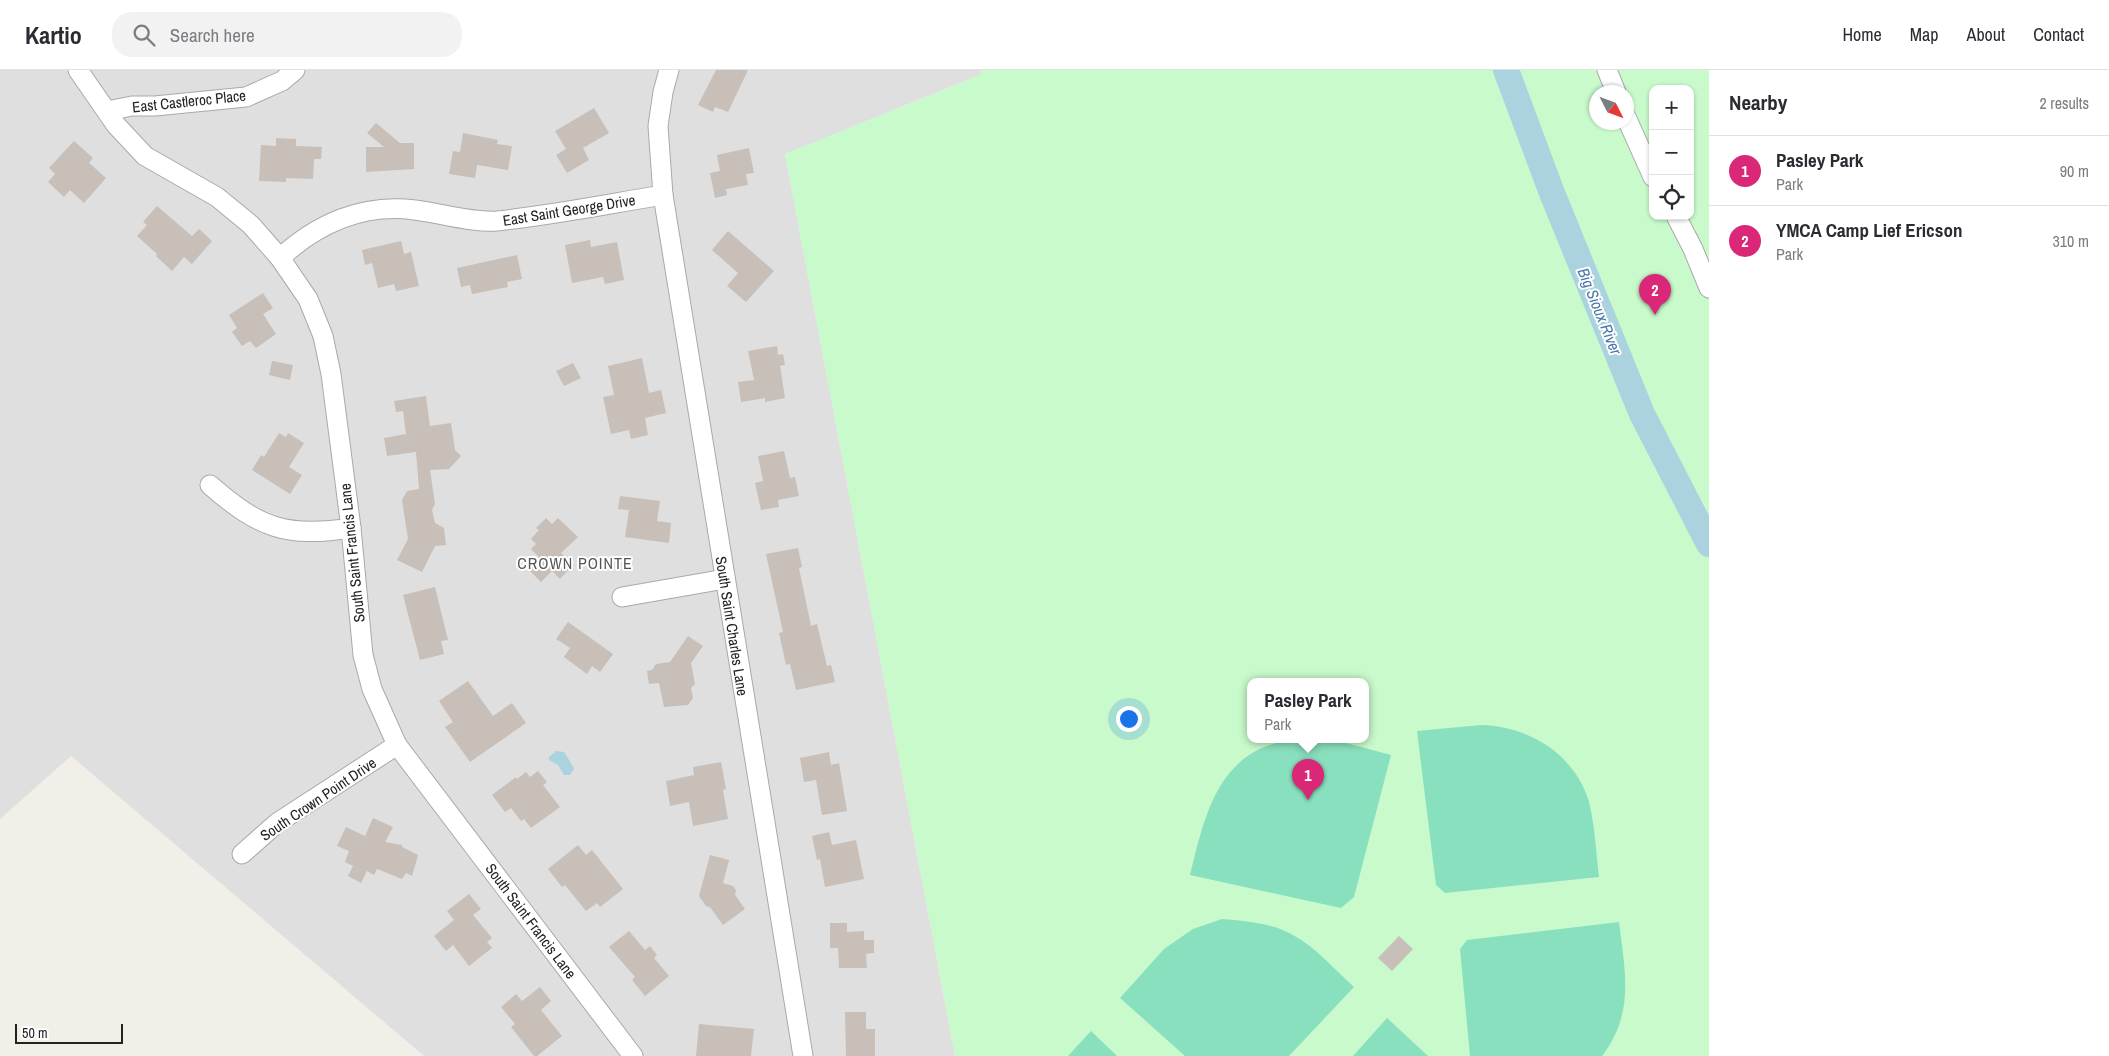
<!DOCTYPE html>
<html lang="en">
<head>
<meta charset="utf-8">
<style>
	:root { --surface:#fff; --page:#f2f2f3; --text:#2b2b33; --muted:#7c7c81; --line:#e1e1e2; --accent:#db2777 }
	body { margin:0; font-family:"Archivo Narrow",sans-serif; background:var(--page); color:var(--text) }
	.controls { position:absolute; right:15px; top:15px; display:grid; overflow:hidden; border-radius:10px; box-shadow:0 1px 4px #0004 }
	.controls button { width:45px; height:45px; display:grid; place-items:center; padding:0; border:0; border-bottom:1px solid var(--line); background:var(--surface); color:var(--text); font:25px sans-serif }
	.compass { position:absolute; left:1589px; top:15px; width:45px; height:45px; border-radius:50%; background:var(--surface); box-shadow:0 1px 4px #0004; rotate:132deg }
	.scale { position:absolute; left:15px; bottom:12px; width:108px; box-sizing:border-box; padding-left:5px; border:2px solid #222; border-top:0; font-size:14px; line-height:18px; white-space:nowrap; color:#222; -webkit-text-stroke:4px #fff; paint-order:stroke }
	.you { position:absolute; left:1128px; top:648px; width:18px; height:18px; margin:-12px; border:4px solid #fff; border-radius:50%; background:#1a73e8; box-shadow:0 0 0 8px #1a73e833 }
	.badge { display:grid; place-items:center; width:32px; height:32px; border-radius:50%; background:var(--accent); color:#fff; font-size:16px; font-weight:700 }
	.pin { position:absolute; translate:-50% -41px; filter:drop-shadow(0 1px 2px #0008) }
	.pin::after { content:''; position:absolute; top:26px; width:18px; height:15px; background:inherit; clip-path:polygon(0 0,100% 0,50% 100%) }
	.popup { position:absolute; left:1247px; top:608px; width:122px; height:65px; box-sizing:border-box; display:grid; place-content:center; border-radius:10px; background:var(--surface); filter:drop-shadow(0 1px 4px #0005); font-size:16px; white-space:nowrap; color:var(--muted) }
	.popup b { font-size:19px; color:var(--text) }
	.popup::after { content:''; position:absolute; left:50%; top:100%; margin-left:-10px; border:10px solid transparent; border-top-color:var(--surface) }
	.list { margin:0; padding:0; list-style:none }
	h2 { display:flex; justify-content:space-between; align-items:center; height:65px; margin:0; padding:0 20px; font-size:21px }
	h2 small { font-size:16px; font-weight:400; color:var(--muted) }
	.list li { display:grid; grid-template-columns:32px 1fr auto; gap:15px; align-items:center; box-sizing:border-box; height:70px; padding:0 20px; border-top:1px solid var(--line) }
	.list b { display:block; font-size:19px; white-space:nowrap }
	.list p { margin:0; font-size:16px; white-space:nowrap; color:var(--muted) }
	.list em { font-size:16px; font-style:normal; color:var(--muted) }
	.icon { flex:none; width:28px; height:28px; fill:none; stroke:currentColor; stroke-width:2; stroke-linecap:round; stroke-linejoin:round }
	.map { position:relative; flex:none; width:1709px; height:986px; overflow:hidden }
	header { display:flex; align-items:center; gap:30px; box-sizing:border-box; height:70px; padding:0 25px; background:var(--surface); border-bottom:1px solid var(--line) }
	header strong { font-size:24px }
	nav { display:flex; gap:28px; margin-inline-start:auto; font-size:18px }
	.search { width:350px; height:45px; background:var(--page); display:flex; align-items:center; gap:12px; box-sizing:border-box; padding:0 18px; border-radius:20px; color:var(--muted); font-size:19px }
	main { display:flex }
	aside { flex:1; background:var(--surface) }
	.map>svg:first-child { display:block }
</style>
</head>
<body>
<header>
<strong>Kartio</strong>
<div class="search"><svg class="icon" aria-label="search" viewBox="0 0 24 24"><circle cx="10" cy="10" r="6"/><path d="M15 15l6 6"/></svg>Search here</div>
<nav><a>Home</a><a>Map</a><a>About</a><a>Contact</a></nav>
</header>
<main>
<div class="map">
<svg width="1709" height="986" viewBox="0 0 1709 986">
	<rect width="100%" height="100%" fill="#f2efe9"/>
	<polygon fill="#e0dfdf" points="0,0 982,0 980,5 785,84 955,986 424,986 71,686 0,749"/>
	<path fill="#c8facc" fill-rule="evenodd" d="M982,0H1709V986H955L785,84L980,5ZM1653,19H1690V146H1653ZM1596,22H1626V52H1596ZM1250,611H1366V669H1250Z"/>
	<g fill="#88e0be">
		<path d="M1481,655C1528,656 1575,684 1589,732C1595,756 1596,782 1599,807L1445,823L1436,815L1417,661Z"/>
		<path d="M1289,669H1331L1391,685L1354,827L1341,838L1190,805C1201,762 1210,712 1249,685C1261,677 1276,673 1289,669Z"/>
		<path d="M1222,849C1245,851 1271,853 1291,864C1315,876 1335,900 1354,917L1289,986H1185L1120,928L1164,879L1193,859Z"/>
		<path d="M1619,852C1625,902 1635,943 1602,986H1470L1460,879L1467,870Z"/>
		<polygon points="1387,948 1428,986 1353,986"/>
		<polygon points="1091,961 1117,986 1068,986"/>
	</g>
	<path fill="#aad3df" d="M556,681L564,682C565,683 574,698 574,699L570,705H564L558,695L549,690V687Z"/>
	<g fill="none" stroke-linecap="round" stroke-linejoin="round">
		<polyline stroke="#aad3df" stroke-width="26" points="1506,0 1552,123 1642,344 1709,474"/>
	</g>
	<g fill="#c7bfb8">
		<polygon points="716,0 748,0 728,42 715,37 713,42 698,35"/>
		<polygon points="594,38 609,63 583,78 589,90 567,103 556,85 566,79 555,61"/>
		<polygon points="376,53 400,73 414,73 414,99 366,102 366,77 384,77 367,63"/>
		<polygon points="463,63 498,70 497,74 512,76 508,100 477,95 475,108 449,104 453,81 460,82"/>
		<polygon points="276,68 296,69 296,76 322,77 321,89 314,89 313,109 286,108 286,112 259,111 261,75 276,76"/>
		<polygon points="74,71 93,88 89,93 106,108 84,133 70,120 64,127 48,112 55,104 49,98"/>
		<polygon points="749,78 754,103 746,104 748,115 726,119 727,125 715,128 710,103 720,101 717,85"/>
		<polygon points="157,136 192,166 199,159 212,171 192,194 184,187 172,201 156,186 157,184 137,166 147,155 143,152"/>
		<polygon points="728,161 774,201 746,232 727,216 738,203 712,180"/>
		<polygon points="590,170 591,177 617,172 624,210 605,214 603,207 572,213 565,175"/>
		<polygon points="401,171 404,184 411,182 419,216 396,221 394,214 378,218 372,193 365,195 362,180"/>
		<polygon points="517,185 522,209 507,212 508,217 472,224 470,215 461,217 457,198"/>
		<polygon points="263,223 273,238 263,244 276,264 256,278 250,271 242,276 232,262 237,258 229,245"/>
		<polygon points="777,276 778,285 783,284 785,295 780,296 785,328 765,332 765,328 741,332 738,312 754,310 748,281"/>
		<polygon points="642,288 649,323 661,320 666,343 645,348 648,365 631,369 629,360 611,364 603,327 614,325 608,296"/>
		<polygon points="272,291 293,295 290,310 269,305"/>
		<polygon points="573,293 581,308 564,316 556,301"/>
		<polygon points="426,326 430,356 451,353 455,380 461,386 449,399 430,400 435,434 432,440 435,453 444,458 446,475 435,476 422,502 397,490 408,469 402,430 407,421 419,419 416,382 387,386 384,368 406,364 403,341 396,342 394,331"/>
		<polygon points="279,363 286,367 288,363 304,373 289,397 302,405 290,424 252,400 261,385 264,387"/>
		<polygon points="784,381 790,408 795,407 799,426 778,430 779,437 761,440 755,413 763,411 758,386"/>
		<polygon points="620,426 660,431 657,451 671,453 669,473 625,467 629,440 618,439"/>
		<polygon points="546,448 552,454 558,448 578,467 561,483 573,495 560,509 552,501 541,512 528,499 539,487 531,479 536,474 531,469 539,460 536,458"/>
		<polygon points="798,478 802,497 799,498 811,556 817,554 827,596 831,595 835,612 796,620 790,594 786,595 779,563 783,562 766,484"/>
		<polygon points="435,517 448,570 441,571 444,584 420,590 403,525"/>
		<polygon points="568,552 613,584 600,602 592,596 587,604 564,587 570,578 556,569"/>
		<polygon points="688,566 703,576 691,593 695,614 691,618 693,628 688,635 664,637 659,613 649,614 647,601 652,600 656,594 670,592"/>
		<polygon points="468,611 493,646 512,633 526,653 470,692 445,657 453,652 439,631"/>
		<polygon points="829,682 831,695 839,693 847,741 822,745 816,710 804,712 800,688"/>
		<polygon points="721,692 726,719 723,720 728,749 693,756 689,732 670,736 666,711 694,705 693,697"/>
		<polygon points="538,701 547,712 543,715 560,737 531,758 524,749 521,751 511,738 505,742 492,725 516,707 517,709 526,702 530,707"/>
		<polygon points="373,748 393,757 385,772 402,775 402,777 418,785 412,806 406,803 402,809 377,799 374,805 367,801 361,813 348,806 353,796 345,792 349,781 337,776 346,757 365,766"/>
		<polygon points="829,762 832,775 856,770 864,809 825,817 820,789 817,790 812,766"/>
		<polygon points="578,775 586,785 592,780 623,819 600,837 597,833 586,841 565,815 562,817 548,799"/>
		<polygon points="710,785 729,790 723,813 733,816 736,820 735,825 745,839 723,855 710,837 706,836 699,826"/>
		<polygon points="469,824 481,839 473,845 492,868 487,872 492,878 469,896 453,875 446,881 434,866 454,850 447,841"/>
		<polygon points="830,853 847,853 847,862 864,861 864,870 874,870 874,883 866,884 867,898 839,898 838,878 830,878"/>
		<polygon points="629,861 645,880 650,876 657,885 654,888 669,906 645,926 632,910 635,907 609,877"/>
		<polygon points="1399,866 1413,879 1392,901 1378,888"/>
		<polygon points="540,917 551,931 541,940 562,966 537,986 534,986 511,957 515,954 501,937 516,924 522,931"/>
		<polygon points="845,942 866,942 866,959 875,959 875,986 846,986"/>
		<polygon points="699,954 754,959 751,986 696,986"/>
	</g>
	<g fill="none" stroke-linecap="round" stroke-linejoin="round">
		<defs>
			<g id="minor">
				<polyline points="78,0 116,55 145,86 217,127 251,155 280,188 308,229 323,266 331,304 351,458 363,585 372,619 397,675 633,986"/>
				<polyline points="669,0 663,22 658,56 663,125 803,986"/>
				<polyline points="1607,0 1616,22"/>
				<polyline points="107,41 132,36 155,36 246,27 282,11 295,0"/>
				<polyline points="1626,47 1653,107"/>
				<polyline points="1676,146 1693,179 1709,218"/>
				<path d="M280,188C317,154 363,133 415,140C440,143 473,153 497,151C553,145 608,134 663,125"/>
				<path d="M210,415C259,458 286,468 351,458"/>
				<polyline points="622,527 725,509"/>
				<polyline points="242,784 277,753 397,675"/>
			</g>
		</defs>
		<use href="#minor" stroke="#a9a9a9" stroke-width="21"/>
		<use href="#minor" stroke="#fff" stroke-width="19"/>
	</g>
	<g text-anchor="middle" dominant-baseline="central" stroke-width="4" stroke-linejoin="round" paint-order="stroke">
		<g font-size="15" fill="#222" stroke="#fff">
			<text transform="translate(189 31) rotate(-6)">East Castleroc Place</text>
			<text transform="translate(569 140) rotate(-9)">East Saint George Drive</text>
			<text transform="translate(352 483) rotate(-96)">South Saint Francis Lane</text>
			<text transform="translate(732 556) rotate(81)">South Saint Charles Lane</text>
			<text transform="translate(318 729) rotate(-34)">South Crown Point Drive</text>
			<text transform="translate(531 851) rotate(53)">South Saint Francis Lane</text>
		</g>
		<g font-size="16" font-style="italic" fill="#4a7aab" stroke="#fff">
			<text transform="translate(1600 241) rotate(68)">Big Sioux River</text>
		</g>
		<g font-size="16" letter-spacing="1" fill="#555" stroke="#fff">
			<text x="575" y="493">CROWN POINTE</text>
		</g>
	</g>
</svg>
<div class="controls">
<button>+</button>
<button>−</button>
<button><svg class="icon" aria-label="locate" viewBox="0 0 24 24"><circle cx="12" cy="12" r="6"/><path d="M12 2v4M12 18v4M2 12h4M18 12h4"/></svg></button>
</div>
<svg class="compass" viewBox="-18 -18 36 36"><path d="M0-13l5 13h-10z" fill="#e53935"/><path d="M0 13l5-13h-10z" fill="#7c7c81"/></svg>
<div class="scale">50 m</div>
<div class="you"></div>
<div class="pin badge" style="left:1308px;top:730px">1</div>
<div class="popup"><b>Pasley Park</b>Park</div>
<div class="pin badge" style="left:1655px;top:245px">2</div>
</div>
<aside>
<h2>Nearby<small>2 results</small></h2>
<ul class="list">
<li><span class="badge">1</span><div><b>Pasley Park</b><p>Park</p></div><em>90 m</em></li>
<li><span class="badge">2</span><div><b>YMCA Camp Lief Ericson</b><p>Park</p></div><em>310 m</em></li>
</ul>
</aside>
</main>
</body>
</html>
